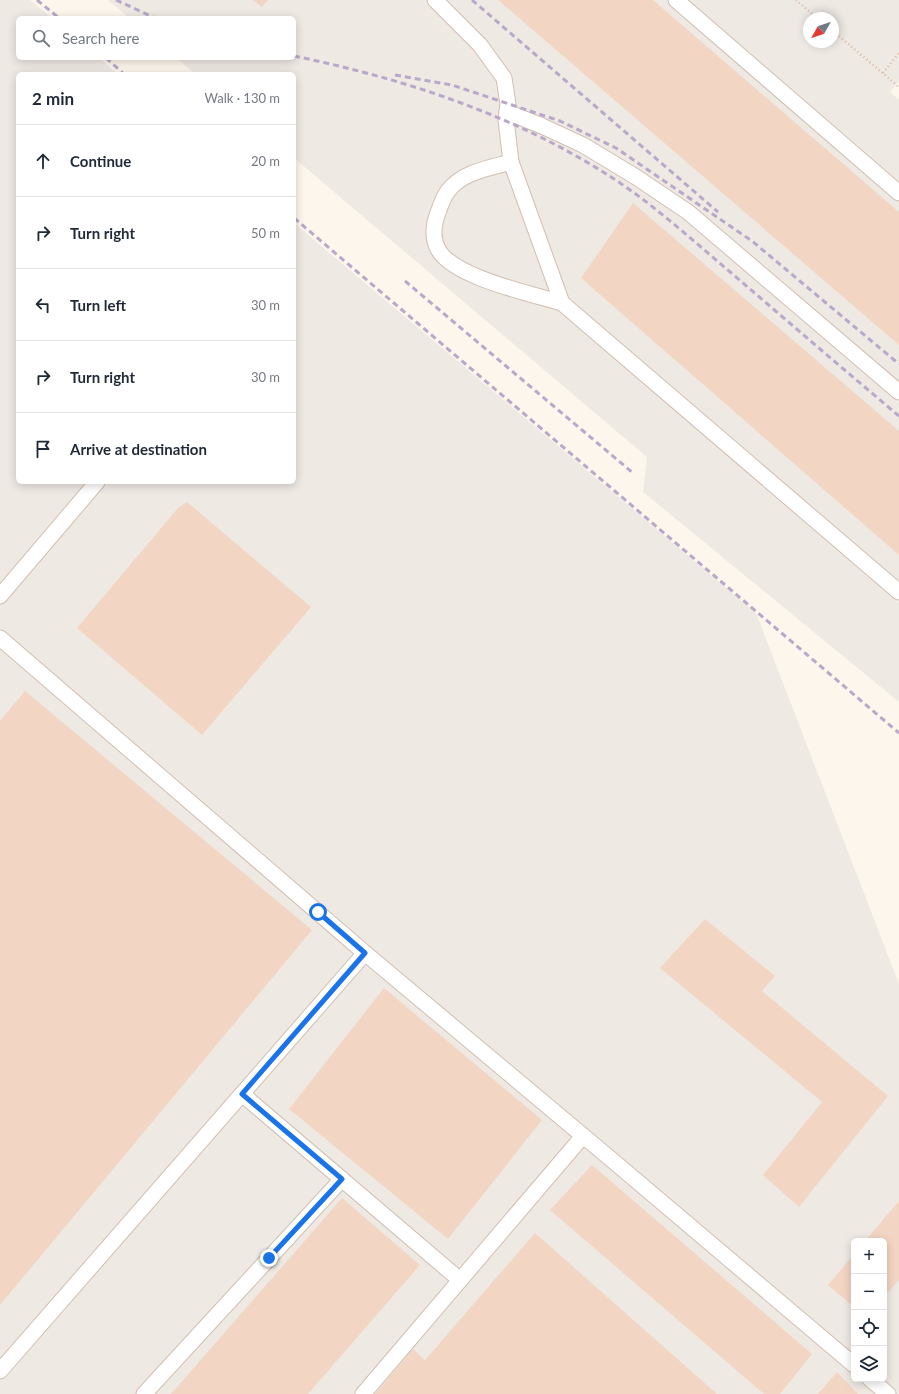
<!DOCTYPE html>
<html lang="en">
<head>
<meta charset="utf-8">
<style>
	:root { --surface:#fff; --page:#f2f2f3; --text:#1f2937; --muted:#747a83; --line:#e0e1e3 }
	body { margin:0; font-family:Lato,sans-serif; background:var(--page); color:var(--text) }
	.controls { position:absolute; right:12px; bottom:12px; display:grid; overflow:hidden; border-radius:6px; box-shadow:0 2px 10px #0003 }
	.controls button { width:36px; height:36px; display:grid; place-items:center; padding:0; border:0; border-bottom:1px solid var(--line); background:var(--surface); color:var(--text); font:20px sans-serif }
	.compass { position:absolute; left:803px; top:12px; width:36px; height:36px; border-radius:50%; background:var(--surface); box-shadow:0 2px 10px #0003; rotate:230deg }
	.stop { position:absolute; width:12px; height:12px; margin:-9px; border:3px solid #1a73e8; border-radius:50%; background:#fff }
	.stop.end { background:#1a73e8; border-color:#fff; box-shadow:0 1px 4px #0008 }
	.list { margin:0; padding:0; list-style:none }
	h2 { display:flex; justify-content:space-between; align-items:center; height:52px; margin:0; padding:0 16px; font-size:17px }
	h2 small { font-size:13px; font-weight:400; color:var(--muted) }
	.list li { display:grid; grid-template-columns:26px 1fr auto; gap:12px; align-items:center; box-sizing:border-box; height:72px; padding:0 16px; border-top:1px solid var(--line) }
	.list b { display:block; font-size:15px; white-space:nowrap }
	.list em { font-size:13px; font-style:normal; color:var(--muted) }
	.icon { flex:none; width:22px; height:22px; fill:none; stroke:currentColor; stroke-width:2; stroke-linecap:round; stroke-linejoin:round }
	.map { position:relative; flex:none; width:899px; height:1394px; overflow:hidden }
	.search { position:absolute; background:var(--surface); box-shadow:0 2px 10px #0003; left:16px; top:16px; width:280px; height:44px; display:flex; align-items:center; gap:10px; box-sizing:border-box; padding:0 14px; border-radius:6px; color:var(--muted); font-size:15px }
	.panel { position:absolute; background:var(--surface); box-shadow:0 2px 10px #0003; left:16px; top:72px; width:280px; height:412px; border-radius:6px }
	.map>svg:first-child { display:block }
</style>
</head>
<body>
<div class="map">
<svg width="899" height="1394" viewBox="0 0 899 1394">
	<rect width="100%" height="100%" fill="#fdf6ec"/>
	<g fill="#efe9e4" fill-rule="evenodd">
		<path d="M0,0H30L52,18H18V58H99L118,74H18V482H294V223L756,613L899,984V1394H0ZM854,1241H884V1379H854Z"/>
		<path d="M108,0H899V81L890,92L899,100V702L643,492L647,457L294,158V74H195L176,58H294V18H129ZM809,18H833V42H809Z"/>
	</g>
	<g fill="#f3d5c3">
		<polygon points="253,0 268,0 262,7"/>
		<polygon points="498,0 653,0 741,76 899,212 899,345"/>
		<polygon points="633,203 899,431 899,555 581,278"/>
		<polygon points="187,502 311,607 202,735 77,628 178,508"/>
		<polygon points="25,691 312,930 0,1305 0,721"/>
		<polygon points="705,919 775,976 762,991 888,1096 799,1207 763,1175 822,1102 660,968"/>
		<polygon points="384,988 542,1120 448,1239 289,1109"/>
		<polygon points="592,1165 812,1354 780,1394 764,1394 550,1210"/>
		<polygon points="342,1198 420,1265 308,1394 171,1394"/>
		<polygon points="899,1201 899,1280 884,1297 884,1241 865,1241"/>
		<polygon points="535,1233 717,1394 375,1394 413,1349 425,1360"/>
		<polygon points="854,1254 854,1307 828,1285"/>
		<polygon points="837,1372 858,1394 818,1394"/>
	</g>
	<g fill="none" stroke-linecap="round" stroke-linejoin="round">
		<defs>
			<g id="lane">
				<polyline points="435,0 480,45 504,78 508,104 506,120 511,162 562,303 899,592"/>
				<polyline points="676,0 899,193"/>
				<polyline points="507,112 542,126 583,145 636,177 688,212 899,392"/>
				<path d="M511,162C489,168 462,172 448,191C444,196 441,204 439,210C434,222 431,236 438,249C452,277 532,294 562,303"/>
				<polyline points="0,596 97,482"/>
				<polyline points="0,638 365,953 612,1160 854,1365"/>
				<polyline points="242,1094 460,1280"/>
				<polyline points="0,1371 365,953"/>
				<polyline points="870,1379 888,1394"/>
				<polyline points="144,1394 342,1179"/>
				<polyline points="363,1394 583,1136"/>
			</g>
		</defs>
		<use href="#lane" stroke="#d1beb0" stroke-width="17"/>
		<g stroke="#d9b8a5" stroke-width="2.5" stroke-dasharray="1 3" stroke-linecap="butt">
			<polyline points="796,0 817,18"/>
			<polyline points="833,31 899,87"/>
			<polyline points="883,73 899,53"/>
		</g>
		<use href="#lane" stroke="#fff" stroke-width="15"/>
		<g stroke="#b9a8c9" stroke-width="3" stroke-dasharray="6 4" stroke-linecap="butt">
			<polyline points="37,0 59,18"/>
			<polyline points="116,0 155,18"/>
			<polyline points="472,0 718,212"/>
			<path d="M294,56C405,79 515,115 611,177C653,204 691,239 729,271C786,320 842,368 899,416"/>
			<polyline points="106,58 124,74"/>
			<polyline points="395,75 452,85 560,121 616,148 752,241 899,364"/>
			<polyline points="294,218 899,733"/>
			<polyline points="405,281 633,473"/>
		</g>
	</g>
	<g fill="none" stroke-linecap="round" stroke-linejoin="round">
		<polyline stroke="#1a73e8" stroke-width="5" points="269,1258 342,1179 242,1094 365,953 318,912"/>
	</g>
</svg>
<div class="controls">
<button>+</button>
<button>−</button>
<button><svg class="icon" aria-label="locate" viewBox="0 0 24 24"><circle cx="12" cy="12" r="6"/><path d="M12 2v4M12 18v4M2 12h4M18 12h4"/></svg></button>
<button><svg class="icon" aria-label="layers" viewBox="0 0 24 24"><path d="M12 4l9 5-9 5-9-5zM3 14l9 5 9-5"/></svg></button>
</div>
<svg class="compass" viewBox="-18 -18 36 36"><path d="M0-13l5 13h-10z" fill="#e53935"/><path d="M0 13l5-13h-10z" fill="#747a83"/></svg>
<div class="stop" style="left:318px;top:912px"></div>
<div class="stop end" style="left:269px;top:1258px"></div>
<div class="search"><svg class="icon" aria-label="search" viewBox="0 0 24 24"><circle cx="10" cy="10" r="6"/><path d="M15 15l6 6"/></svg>Search here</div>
<section class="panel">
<h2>2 min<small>Walk · 130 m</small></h2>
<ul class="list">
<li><svg class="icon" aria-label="ahead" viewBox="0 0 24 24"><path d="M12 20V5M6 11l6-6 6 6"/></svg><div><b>Continue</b></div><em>20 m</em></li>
<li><svg class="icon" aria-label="right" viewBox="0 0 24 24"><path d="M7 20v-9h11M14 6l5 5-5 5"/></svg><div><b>Turn right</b></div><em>50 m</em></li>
<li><svg class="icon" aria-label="left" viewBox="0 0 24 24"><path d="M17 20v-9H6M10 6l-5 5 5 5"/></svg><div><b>Turn left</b></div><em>30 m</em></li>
<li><svg class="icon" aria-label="right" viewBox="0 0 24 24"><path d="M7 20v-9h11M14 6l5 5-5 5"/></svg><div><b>Turn right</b></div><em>30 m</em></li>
<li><svg class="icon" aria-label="arrive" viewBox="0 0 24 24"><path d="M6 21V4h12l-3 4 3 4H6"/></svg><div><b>Arrive at destination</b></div></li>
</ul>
</section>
</div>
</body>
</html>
